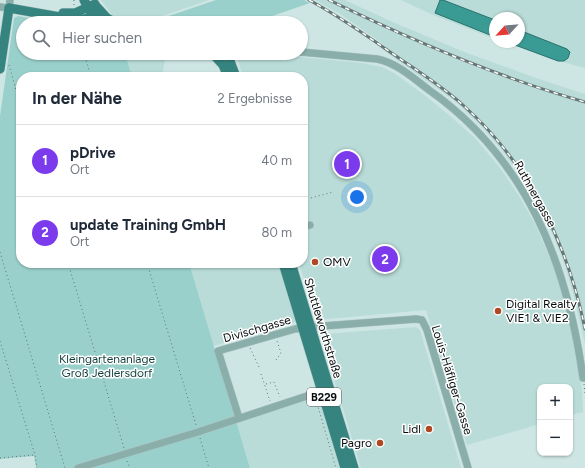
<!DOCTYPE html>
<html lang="de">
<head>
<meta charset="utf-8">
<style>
	:root { --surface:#fff; --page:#f2f2f3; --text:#1f2937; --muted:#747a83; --line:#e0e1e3; --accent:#7c3aed }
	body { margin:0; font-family:Figtree,sans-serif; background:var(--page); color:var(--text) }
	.controls { position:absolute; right:12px; bottom:12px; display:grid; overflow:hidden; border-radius:8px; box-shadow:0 1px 3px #0004 }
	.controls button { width:36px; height:36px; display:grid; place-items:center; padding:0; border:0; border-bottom:1px solid var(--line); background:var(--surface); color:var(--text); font:20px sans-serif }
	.compass { position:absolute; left:489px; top:12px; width:36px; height:36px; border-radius:50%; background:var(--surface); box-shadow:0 1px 3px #0004; rotate:244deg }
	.you { position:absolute; left:357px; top:197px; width:14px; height:14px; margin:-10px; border:3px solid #fff; border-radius:50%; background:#1a73e8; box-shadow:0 0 0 6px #1a73e833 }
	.badge { display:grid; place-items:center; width:26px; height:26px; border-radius:50%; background:var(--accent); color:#fff; font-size:13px; font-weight:700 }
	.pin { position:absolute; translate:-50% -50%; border:2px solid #fff; box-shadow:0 1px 4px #0006 }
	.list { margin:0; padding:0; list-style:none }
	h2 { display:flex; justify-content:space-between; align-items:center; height:52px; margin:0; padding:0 16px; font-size:17px }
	h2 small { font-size:13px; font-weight:400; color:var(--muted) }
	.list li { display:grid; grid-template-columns:26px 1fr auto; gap:12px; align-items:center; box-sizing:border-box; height:72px; padding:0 16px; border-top:1px solid var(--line) }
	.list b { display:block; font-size:15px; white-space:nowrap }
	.list p { margin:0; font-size:13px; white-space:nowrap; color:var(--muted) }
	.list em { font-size:13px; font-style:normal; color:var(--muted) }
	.icon { flex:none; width:22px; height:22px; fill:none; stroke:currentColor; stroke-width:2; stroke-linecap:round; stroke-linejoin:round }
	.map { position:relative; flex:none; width:585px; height:468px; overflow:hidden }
	.search { position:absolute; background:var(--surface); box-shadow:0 1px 3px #0004; left:16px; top:16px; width:292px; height:44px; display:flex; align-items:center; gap:10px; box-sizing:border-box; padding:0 14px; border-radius:22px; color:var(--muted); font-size:15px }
	.panel { position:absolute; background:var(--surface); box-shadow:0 1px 3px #0004; left:16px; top:72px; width:292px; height:196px; border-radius:16px }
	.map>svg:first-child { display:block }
</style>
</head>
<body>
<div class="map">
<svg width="585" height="468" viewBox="0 0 585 468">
	<rect width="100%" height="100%" fill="#cde6e4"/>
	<g fill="#b9dcd8">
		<polygon points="101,0 209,0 141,23 126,21 113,16"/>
		<polygon points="315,0 345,0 395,23 467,53 539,79 585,94 585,344 573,293 565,265 553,235 530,191 502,150 482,127 455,101 383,50 386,46 340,14"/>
		<polygon points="401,0 585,0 585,68 559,61 504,42 519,42 519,18 495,18 495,39 433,15"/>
		<polygon points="125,53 166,53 162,77 132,77"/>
		<polygon points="241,53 260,53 362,63 382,67 394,73 423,94 450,116 476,139 500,168 519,196 535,224 557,274 571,324 582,392 583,412 570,415 570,387 540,387 540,424 467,445 426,310 317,320 299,263 303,263 303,77 243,77 237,57"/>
		<polygon points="188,263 279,263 296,322 213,346"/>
		<polygon points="416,327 420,330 461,468 361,468 321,337 324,334"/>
		<polygon points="320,396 342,468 250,468 236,421"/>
	</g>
	<g fill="#9ad0cb">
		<polygon points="216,0 304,0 310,3 252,23 148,23"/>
		<polygon points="18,16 55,23 23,23 23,53 125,53 132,77 21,77 21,263 189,263 250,468 36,468 34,456 0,459 0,116 14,18"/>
	</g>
	<g fill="#3a9b95" stroke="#2a716c">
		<polygon points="440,0 443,0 495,20 495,37 435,13"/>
		<polygon points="519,30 567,49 570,52 568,58 564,61 558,61 507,42 519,42"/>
	</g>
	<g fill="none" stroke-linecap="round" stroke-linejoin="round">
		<defs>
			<g id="minor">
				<polyline points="0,7 9,8 10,0"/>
				<path d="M301,52L377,59C397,63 413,78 429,90C527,159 567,263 583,378H585"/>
				<polyline points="303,227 310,225"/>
				<polyline points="239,418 218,351 295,329 310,327 416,319 422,320 427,330 468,468"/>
				<polyline points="78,468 198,432 322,391"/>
			</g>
			<g id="major">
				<polyline points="84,0 91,13 102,23"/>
				<polyline points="97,7 107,18 116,23"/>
				<polyline points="9,8 77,20 89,18 100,11"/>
				<polyline points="63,13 75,13 95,4"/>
				<polyline points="212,53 223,65 228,77"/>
				<polyline points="227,53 236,77"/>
				<polyline points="0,69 9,8"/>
				<polyline points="283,263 345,468"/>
				<polyline points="291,263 354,468"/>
			</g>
		</defs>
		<use href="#minor" stroke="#adc3c2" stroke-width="8"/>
		<use href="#major" stroke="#adc3c2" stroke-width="10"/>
		<g stroke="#637372" stroke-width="1" stroke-dasharray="1 3" stroke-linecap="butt">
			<polyline points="74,0 74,5"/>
			<polyline points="84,53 91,77"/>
			<polyline points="9,65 21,107"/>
			<polyline points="311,198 333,192"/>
			<polyline points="0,252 65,468"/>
			<polyline points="68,263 124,448"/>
			<polyline points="147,263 196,425"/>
			<polyline points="0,341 35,455 37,468"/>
			<polyline points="250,348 259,367"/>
			<polyline points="276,360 281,353 277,341"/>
			<polyline points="261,374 270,401"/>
			<polyline points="266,384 274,382 280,397"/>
			<polyline points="584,384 585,394"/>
			<polyline points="316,400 336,468"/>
			<polyline points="200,438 209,468"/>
			<polyline points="0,458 34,455"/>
			<polyline points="127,461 130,468"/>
		</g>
		<use href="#minor" stroke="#8aafab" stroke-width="7"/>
		<use href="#major" stroke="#36847f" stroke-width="9"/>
		<defs>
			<g id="rail">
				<path d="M309,0C339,16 367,36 396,56C419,72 443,87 464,106C529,164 568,245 585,329"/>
				<path d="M329,0C411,40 497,77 585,102"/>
			</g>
		</defs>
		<use href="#rail" stroke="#677876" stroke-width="3"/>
		<use href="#rail" stroke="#fff" stroke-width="1.5" stroke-dasharray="4.5" stroke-linecap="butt"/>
	</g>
	<g fill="#af4823" stroke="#fff" stroke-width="1.5">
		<circle cx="315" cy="262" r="4"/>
		<circle cx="498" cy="311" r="4"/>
		<circle cx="429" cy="429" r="4"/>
		<circle cx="380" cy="443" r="4"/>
	</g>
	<g text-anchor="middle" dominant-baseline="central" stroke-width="3" stroke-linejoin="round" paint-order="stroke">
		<rect fill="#fff" stroke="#515656" stroke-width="1" x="307" y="388" width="34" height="18" rx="3"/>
		<g font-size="11" font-weight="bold" fill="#060e0d">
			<text x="324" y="397">B229</text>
		</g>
		<g font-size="12" fill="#060e0d" stroke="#fff">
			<text transform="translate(535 194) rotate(61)">Ruthnergasse</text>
			<text transform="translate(323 328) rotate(73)">Shuttleworthstraße</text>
			<text transform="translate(257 329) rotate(-16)">Divischgasse</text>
			<text transform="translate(452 380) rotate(73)">Louis-Häfliger-Gasse</text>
		</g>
		<g font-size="12" fill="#060e0d" stroke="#fff" text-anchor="start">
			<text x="323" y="262">OMV</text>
			<text x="506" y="304">Digital Realty<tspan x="506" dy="14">VIE1 &amp; VIE2</tspan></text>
			<text x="421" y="429" text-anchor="end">Lidl</text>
			<text x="372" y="443" text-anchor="end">Pagro</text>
		</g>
		<g font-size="12" fill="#133f3c" stroke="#fff">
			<text x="107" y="359">Kleingartenanlage<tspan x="107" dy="14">Groß Jedlersdorf</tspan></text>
		</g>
	</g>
</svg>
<div class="controls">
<button>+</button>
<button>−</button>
</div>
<svg class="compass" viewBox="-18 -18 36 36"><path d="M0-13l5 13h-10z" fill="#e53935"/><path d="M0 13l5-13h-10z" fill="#747a83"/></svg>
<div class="you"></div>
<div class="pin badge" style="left:347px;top:164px">1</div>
<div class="pin badge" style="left:385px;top:259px">2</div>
<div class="search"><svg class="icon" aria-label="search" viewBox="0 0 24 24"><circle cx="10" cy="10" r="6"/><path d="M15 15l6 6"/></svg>Hier suchen</div>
<section class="panel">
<h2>In der Nähe<small>2 Ergebnisse</small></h2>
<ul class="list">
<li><span class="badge">1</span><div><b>pDrive</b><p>Ort</p></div><em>40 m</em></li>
<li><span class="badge">2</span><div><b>update Training GmbH</b><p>Ort</p></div><em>80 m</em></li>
</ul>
</section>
</div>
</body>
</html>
